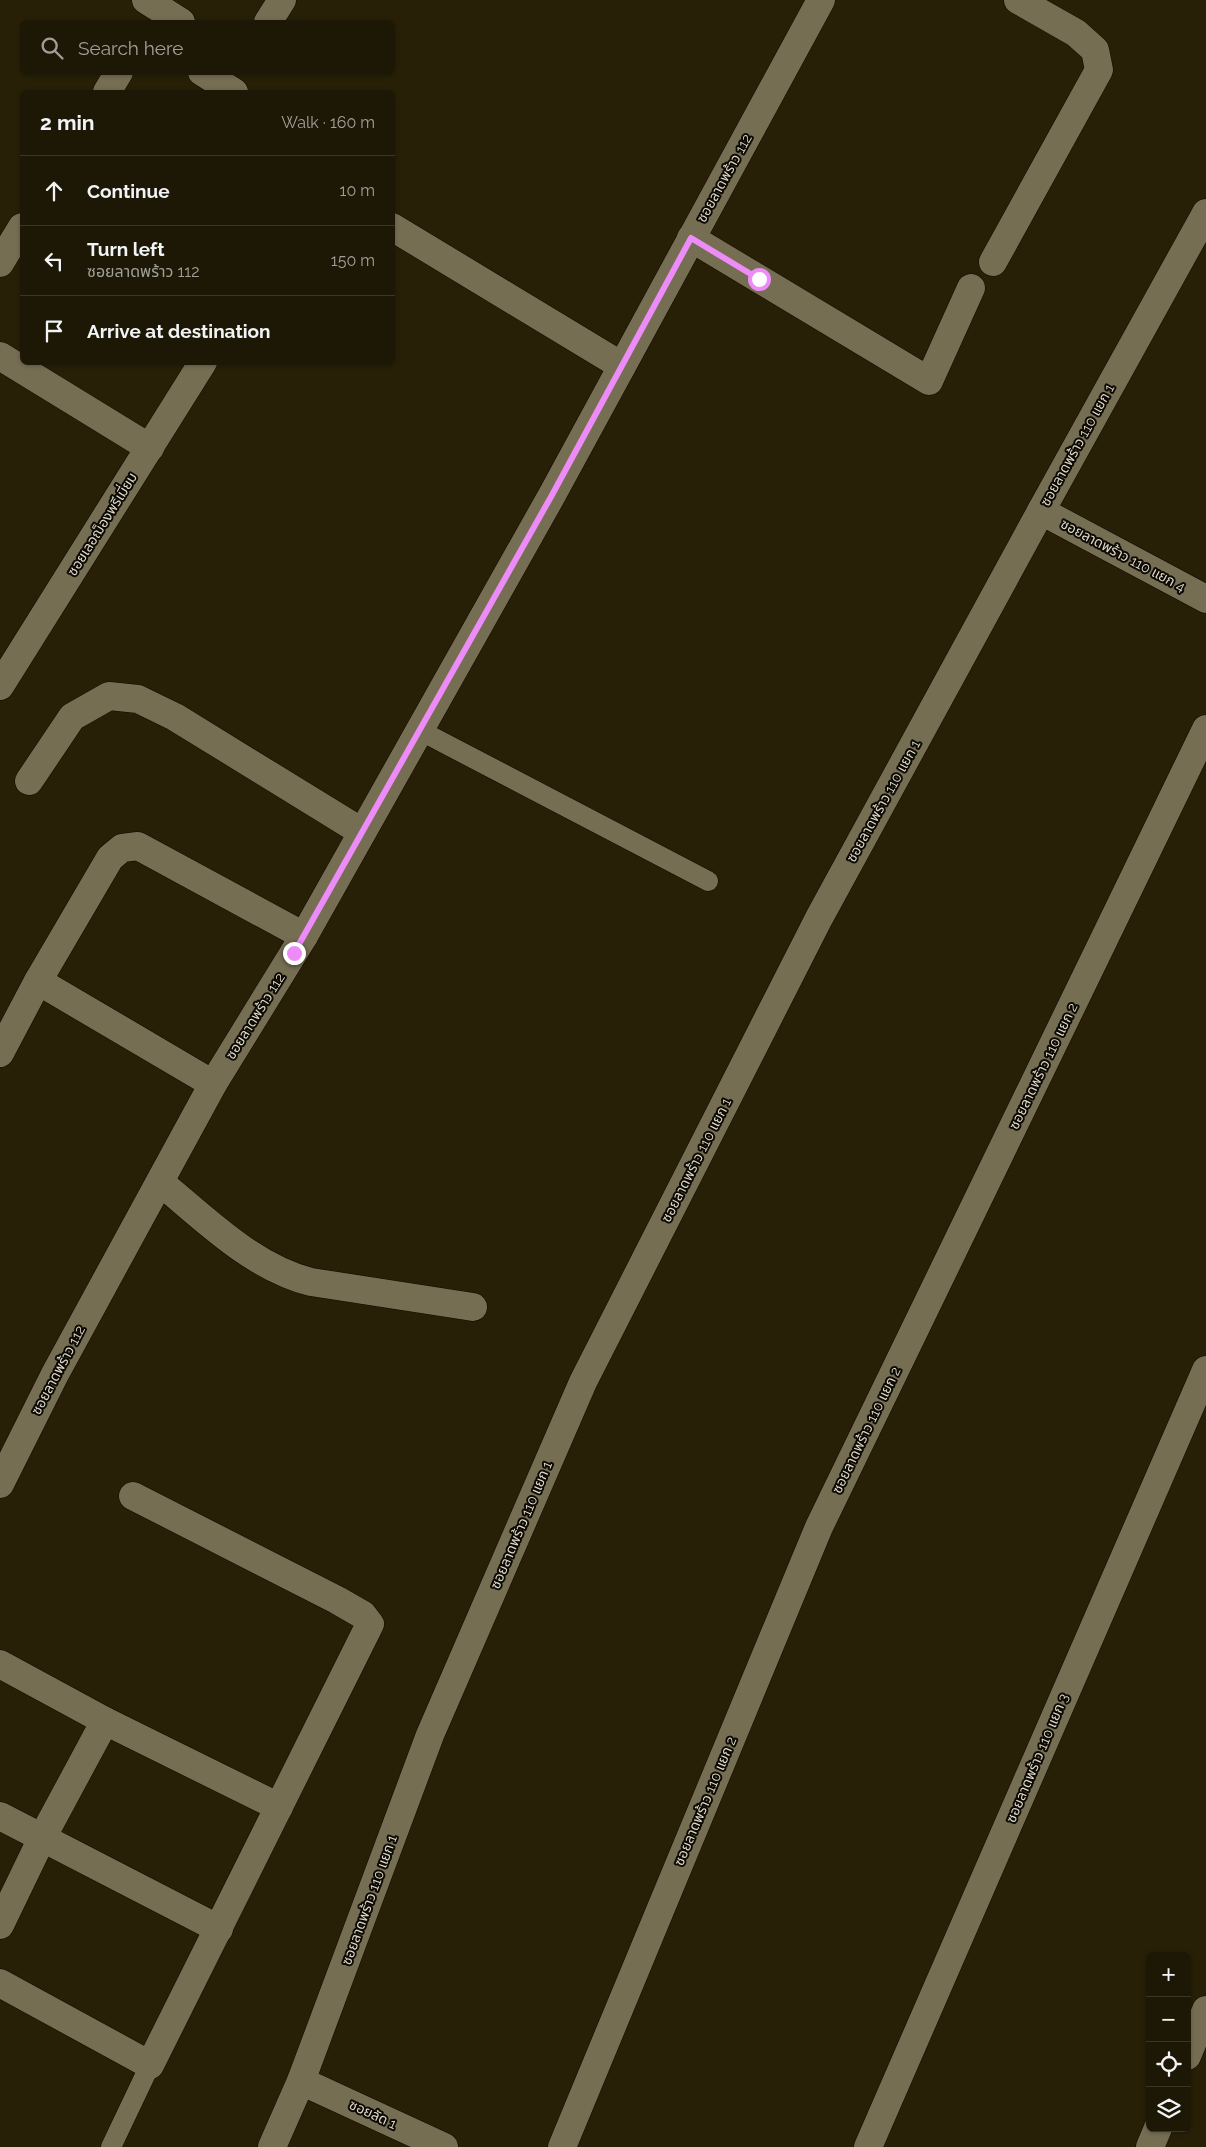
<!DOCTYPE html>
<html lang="en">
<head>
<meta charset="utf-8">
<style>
	:root { --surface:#1d1805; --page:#25210f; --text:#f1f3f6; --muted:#a0a09a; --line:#3b3727 }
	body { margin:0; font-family:Raleway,"Noto Sans Thai",sans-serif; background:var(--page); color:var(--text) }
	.controls { position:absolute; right:15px; bottom:15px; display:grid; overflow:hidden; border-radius:8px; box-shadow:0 1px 4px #0004 }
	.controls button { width:45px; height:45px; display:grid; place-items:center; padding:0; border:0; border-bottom:1px solid var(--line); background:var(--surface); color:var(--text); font:25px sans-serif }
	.stop { position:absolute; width:15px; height:15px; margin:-11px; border:4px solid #ed8cf9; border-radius:50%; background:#fff }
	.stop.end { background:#ed8cf9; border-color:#fff; box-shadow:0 1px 5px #0008 }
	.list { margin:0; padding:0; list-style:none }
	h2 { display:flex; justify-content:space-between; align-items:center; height:65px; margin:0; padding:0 20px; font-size:21px }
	h2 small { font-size:16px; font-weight:400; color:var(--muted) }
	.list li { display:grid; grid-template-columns:32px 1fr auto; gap:15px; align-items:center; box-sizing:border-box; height:70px; padding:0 20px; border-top:1px solid var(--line) }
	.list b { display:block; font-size:19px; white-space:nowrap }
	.list p { margin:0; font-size:16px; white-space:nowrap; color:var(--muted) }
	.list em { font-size:16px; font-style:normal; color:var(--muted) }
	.icon { flex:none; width:28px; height:28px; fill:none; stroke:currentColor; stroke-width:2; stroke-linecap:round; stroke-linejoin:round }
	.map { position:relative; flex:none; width:1206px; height:2147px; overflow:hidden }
	.search { position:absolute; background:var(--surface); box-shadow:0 1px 4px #0004; left:20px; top:20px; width:375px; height:55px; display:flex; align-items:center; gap:12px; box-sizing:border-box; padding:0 18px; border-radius:8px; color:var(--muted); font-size:19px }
	.panel { position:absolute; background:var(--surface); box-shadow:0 1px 4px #0004; left:20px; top:90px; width:375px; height:275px; border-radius:8px }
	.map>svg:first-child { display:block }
</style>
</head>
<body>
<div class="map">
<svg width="1206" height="2147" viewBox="0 0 1206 2147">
	<rect width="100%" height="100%" fill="#272007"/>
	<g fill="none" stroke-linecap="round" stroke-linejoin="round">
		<defs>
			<g id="service">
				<polyline points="419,730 708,881"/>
				<polyline points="111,2147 150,2065"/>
			</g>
			<g id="minor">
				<polyline points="146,0 181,22"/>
				<polyline points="268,22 282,0"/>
				<polyline points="202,72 234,92"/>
				<polyline points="107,92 119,72"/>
				<polyline points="392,227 622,366"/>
				<polyline points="691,238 929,381 971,288"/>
				<polyline points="993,262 1099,70 1095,50 1076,33 1018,0"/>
				<polyline points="0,263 22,227"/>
				<polyline points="0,356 150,448"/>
				<polyline points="1041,511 1206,599"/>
				<polyline points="0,686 203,362"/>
				<polyline points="29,781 72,717 109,696 138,699 175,717 362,832"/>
				<polyline points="38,981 213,1084"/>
				<polyline points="0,1053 38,981 110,858 122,848 138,846 304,936"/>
				<path d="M160,1182C205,1219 252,1267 311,1282L473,1307"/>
				<polyline points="0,1484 55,1374 213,1084 304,936 552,495 821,0"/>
				<polyline points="0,1664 105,1721 279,1807"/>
				<polyline points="0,1816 219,1929"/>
				<polyline points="0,1925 42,1838 105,1721"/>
				<polyline points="0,1983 150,2065 370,1624 363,1615 337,1600 133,1496"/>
				<polyline points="1187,2056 1206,2010"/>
				<polyline points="301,2081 444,2147"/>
				<polyline points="272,2147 301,2081 430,1735 583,1382 819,918 1041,511 1206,213"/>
				<polyline points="562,2147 819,1527 1206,729"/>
				<polyline points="868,2147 1206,1370"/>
				<polyline points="1150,2147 1158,2128"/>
			</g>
		</defs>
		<use href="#service" stroke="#100900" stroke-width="21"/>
		<use href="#minor" stroke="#100900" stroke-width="29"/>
		<use href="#service" stroke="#766e53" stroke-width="20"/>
		<use href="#minor" stroke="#766e53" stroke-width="28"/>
	</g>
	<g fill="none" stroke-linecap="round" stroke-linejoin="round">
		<polyline stroke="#ed8cf9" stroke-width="6" points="294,953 552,495 691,238 759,279"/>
	</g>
	<g text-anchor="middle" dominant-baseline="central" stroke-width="4" stroke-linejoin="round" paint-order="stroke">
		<g font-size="14" fill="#dfdacc" stroke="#0d0a03">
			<text transform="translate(724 178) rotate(-61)">ซอยลาดพร้าว 112</text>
			<text transform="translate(1077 445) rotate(-61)">ซอยลาดพร้าว 110 แยก 1</text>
			<text transform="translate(102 524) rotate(-58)">ซอยเลอฌ็องพรีเมี่ยม</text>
			<text transform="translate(1123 555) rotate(28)">ซอยลาดพร้าว 110 แยก 4</text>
			<text transform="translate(883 801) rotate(-61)">ซอยลาดพร้าว 110 แยก 1</text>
			<text transform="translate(255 1016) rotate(-58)">ซอยลาดพร้าว 112</text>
			<text transform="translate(1043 1066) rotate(-64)">ซอยลาดพร้าว 110 แยก 2</text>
			<text transform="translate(696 1160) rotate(-63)">ซอยลาดพร้าว 110 แยก 1</text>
			<text transform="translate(58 1370) rotate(-62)">ซอยลาดพร้าว 112</text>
			<text transform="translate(866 1430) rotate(-64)">ซอยลาดพร้าว 110 แยก 2</text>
			<text transform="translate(521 1525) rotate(-67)">ซอยลาดพร้าว 110 แยก 1</text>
			<text transform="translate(1037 1758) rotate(-67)">ซอยลาดพร้าว 110 แยก 3</text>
			<text transform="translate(705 1801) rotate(-67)">ซอยลาดพร้าว 110 แยก 2</text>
			<text transform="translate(369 1900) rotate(-70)">ซอยลาดพร้าว 110 แยก 1</text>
			<text transform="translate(373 2114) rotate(25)">ซอยลัด 1</text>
		</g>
	</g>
</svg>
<div class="controls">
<button>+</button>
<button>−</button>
<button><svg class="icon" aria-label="locate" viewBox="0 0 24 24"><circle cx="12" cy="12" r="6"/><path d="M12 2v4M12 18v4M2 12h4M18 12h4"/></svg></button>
<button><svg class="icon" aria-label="layers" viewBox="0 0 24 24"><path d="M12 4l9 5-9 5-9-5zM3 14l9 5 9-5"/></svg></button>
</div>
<div class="stop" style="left:759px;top:279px"></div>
<div class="stop end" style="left:294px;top:953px"></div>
<div class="search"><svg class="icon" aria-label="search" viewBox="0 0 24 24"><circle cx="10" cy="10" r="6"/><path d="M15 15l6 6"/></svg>Search here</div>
<section class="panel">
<h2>2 min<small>Walk · 160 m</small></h2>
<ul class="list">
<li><svg class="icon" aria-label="ahead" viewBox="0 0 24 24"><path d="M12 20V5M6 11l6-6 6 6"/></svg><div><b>Continue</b></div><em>10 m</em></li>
<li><svg class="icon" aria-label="left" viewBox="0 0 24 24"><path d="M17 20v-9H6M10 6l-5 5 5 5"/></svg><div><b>Turn left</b><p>ซอยลาดพร้าว 112</p></div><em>150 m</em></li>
<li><svg class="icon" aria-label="arrive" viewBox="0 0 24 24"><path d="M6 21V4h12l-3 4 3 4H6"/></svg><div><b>Arrive at destination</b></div></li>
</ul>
</section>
</div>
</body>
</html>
